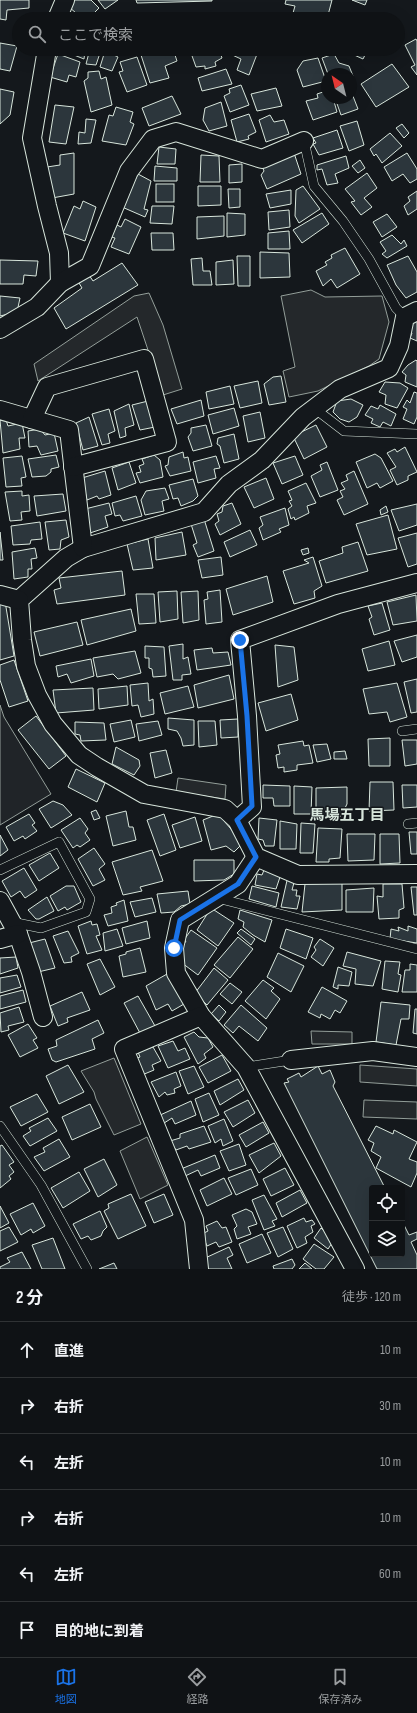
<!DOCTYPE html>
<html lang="ja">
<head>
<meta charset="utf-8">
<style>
	:root { --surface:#0f1215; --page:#1d2022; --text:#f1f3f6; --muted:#9b9ea0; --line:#2f3234; --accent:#1a73e8 }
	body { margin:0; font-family:"Sofia Sans Condensed","Noto Sans JP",sans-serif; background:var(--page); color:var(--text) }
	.controls { position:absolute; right:12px; bottom:12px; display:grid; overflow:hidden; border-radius:4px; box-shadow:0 4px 16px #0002 }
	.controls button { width:36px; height:36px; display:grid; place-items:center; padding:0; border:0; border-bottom:1px solid var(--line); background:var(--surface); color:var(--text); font:20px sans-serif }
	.compass { position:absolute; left:321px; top:68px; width:36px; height:36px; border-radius:50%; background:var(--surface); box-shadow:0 4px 16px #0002; rotate:325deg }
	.stop { position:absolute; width:12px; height:12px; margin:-9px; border:3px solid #1a73e8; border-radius:50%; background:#fff }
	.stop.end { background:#1a73e8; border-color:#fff; box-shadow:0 1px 4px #0008 }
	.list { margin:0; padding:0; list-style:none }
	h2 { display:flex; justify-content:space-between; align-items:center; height:52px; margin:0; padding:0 16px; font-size:17px }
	h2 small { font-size:13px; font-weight:400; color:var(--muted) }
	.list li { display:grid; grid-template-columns:26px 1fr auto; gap:12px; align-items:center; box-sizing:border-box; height:56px; padding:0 16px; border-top:1px solid var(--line) }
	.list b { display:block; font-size:15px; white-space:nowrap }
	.list em { font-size:13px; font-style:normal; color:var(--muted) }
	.icon { flex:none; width:22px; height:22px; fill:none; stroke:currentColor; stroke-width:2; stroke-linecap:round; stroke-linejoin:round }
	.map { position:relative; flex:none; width:417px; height:1269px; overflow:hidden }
	.search { position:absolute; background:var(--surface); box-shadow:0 4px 16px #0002; left:12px; right:12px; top:12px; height:44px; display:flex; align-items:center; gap:10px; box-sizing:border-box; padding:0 14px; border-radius:22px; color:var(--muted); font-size:15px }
	.sheet { height:388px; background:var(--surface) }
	nav { display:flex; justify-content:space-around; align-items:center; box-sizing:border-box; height:56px; border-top:1px solid var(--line); background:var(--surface); font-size:11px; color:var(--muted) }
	nav a { display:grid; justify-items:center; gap:2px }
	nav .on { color:var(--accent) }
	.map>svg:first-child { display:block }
</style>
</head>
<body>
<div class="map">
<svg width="417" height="1269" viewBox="0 0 417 1269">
	<rect width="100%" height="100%" fill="#14181c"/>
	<polygon fill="#202428" stroke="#939e99" points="0,705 4,717 51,794 0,825"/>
	<g fill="#24282b" stroke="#939e99">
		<polygon points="311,290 325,297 382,296 389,322 379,359 369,366 318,391 289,397 283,371 295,367 281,296"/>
		<polygon points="149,293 163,325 182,389 163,395 137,317 38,381 34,364 134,296"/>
		<polygon points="178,778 226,785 225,799 176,792"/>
		<polygon points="311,1031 352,1032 352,1044 312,1044"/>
		<polygon points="114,1058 141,1124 114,1135 96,1099 94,1092 81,1071"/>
		<polygon points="360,1065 417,1069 417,1086 360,1082"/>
		<polygon points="364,1100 417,1102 417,1119 363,1117"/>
		<polygon points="147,1137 168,1185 140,1199 120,1151"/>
	</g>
	<g fill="#2c363c" stroke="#d8e6dc">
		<polygon points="0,0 29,0 29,8 7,10 6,20 0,19"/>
		<polygon points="75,0 91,0 99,8 88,19 83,19 69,7"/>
		<polygon points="98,0 118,0 105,9"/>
		<polygon points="136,0 212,0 212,1 137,3"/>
		<polygon points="286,0 332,0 327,19 312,19 293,13 295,6 285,4"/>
		<polygon points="352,0 367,0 365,5"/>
		<polygon points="416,39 417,41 417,75 411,67 415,65 405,45"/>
		<polygon points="0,43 17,46 10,71 0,69"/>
		<polygon points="59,49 82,49 85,51 84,59"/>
		<polygon points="90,49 101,50 96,65 86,64"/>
		<polygon points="161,49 173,49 177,61 165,66 169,78 150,83 141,55"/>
		<polygon points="206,49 219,49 222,58 215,62 216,66 205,69 205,66 196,67 191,53"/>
		<polygon points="229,49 259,49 249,75 237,70 241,59 228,53"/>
		<polygon points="341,49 368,49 363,59"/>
		<polygon points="105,51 118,57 112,71 100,67"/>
		<polygon points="58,54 80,62 76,77 69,75 67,82 50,77"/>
		<polygon points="334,54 339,63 349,66 353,76 351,77 351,74 328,74 322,58"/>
		<polygon points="137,57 147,85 127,92 119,72 123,71 120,62"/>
		<polygon points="318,58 326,81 303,87 297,70 303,61"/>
		<polygon points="392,64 409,87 376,107 361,84"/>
		<polygon points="226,69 232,84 202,91 198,78"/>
		<polygon points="99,71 101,79 106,77 112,105 91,112 84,81 88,78 88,72"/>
		<polygon points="241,85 249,105 230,112 224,96 230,93 229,89"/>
		<polygon points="276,88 282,106 257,111 251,94"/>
		<polygon points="0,89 14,92 10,115 0,124"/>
		<polygon points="326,91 327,98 333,98 337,112 313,120 306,101 318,98 317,94"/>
		<polygon points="351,91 358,109 341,115 335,98 351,98"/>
		<polygon points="172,96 181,114 149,126 142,108"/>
		<polygon points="221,102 227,126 209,131 203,120 205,108"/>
		<polygon points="55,105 74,107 66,144 49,142"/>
		<polygon points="116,107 133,112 130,122 134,124 126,145 102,141 109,115 113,116"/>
		<polygon points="249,114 256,132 248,136 249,139 237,142 231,120"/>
		<polygon points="270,115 274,122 284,120 289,134 266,142 259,120"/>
		<polygon points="86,119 96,120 91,143 78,144 79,132 85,133"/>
		<polygon points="357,121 364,145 349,151 340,126"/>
		<polygon points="402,124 409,133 404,138 396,128"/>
		<polygon points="337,130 343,148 319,155 313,144 316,143 313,138"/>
		<polygon points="390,133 402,146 382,163 376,154 374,156 370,149"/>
		<polygon points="159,147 176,149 175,164 157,164"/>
		<polygon points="74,153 74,194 52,198 47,167 60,165 60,155"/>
		<polygon points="294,153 301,174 267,189 261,175 264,171 262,166"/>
		<polygon points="407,153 417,169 417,179 410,183 403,174 392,181 384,167"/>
		<polygon points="201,155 219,156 220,182 200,182"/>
		<polygon points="346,156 349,168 335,174 338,183 327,185 322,169 317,170 317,165"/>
		<polygon points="360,160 365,168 358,173 352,166"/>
		<polygon points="242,164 242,182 229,183 229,165"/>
		<polygon points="155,166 177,168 177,181 154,181"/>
		<polygon points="367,173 377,188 364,198 372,207 361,215 351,202 355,201 345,189"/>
		<polygon points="138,174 151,181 144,209 148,210 145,217 122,207"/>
		<rect x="156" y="184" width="18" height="18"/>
		<polygon points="198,186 221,186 221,205 198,206"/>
		<polygon points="303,186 320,209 299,223 295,216 296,190"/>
		<polygon points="228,189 240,189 240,207 229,208"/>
		<polygon points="291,190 291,204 270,208 266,194"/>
		<polygon points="417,191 417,209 408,215 404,206 410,201 408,197"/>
		<polygon points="83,201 96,207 85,241 63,233 74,206 80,209"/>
		<polygon points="152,206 174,206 172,224 150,223"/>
		<polygon points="289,210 290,227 269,230 268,212"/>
		<polygon points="227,213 245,214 245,235 227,237"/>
		<polygon points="322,213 329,224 302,243 293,230"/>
		<polygon points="387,214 397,227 382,237 373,222"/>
		<polygon points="224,216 224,236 197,239 197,217"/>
		<polygon points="125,219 141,227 129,254 111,247 115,238 111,237 117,225 121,227"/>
		<polygon points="289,231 290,249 268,249 268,233"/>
		<polygon points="151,233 173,233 174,250 152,250"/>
		<polygon points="392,235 401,244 404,240 407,246 387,258 382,254 386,251 380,242"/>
		<polygon points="345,248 360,274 337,288 331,279 323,286 316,271 327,265 325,262 332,258 331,255"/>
		<polygon points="260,252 289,253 290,277 260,278"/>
		<polygon points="237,256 250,256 250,286 238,286"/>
		<polygon points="408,256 417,272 417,292 406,298 396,285 387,265"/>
		<polygon points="202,258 203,271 210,271 212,285 193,285 191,259"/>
		<polygon points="0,260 38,261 36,276 24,275 23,284 0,284"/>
		<polygon points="233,260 234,284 216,285 216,262"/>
		<polygon points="122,263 138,285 66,329 54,308 82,288 79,283 89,275 93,281"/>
		<polygon points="0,296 20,298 17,312 0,316"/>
		<polygon points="416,316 417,316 417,341 410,338 412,333 409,330"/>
		<polygon points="416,360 417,361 417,387 405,382 406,375 402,372 408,365"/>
		<polygon points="281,376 286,402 269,405 264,384 273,377"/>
		<polygon points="258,381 262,403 240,408 234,386"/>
		<polygon points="385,382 400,383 408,388 397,408 385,404 386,395 379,392"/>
		<polygon points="230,386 234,404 209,409 206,392"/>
		<polygon points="414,392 417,393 417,417 414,424 403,419 407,409 403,407 407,400 410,403"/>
		<polygon points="351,399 363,405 357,417 349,422 340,419 333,412 337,401"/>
		<polygon points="201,400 204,416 177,424 171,409"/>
		<polygon points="148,401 155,427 140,430 132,405"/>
		<polygon points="129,404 134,425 125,428 126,436 120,438 114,411"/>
		<polygon points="380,405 396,414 391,426 383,422 380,427 371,423 373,419 365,415 371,406 378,409"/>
		<polygon points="234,408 239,426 213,434 208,415"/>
		<polygon points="109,409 115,431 108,434 110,443 102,445 92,414"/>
		<polygon points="260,412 265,438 248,442 243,416"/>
		<polygon points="89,417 98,446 83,450 76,423"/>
		<polygon points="0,420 6,420 8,426 22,423 25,438 19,438 20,449 3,453"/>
		<polygon points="206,425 212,446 193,451 188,437 191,433 191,428"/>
		<polygon points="316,425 327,447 304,459 293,436"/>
		<polygon points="40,429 45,435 54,433 58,451 41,455 37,446 29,447 28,431"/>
		<polygon points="234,434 239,459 224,463 220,446 217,444 218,438"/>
		<polygon points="405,447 417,472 408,476 408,480 397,485 390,470 396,467 387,453 395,449 397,452"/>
		<polygon points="183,452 184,458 188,457 191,471 170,476 165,466 168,465 169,457"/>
		<polygon points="375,454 381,458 393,481 380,488 377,483 367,488 356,462"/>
		<polygon points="56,455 59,467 51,469 51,472 46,476 32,477 28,459"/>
		<polygon points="154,455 160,460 163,477 140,483 136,473 141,472 139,466 144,464 142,459"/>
		<polygon points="22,456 26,477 21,478 22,486 6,487 3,458"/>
		<polygon points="216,456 220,468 214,469 216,478 198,483 193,462"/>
		<polygon points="295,456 303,475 282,484 273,463"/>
		<polygon points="129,462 136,483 118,490 112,468"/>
		<polygon points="327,462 338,490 320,497 311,476 322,470 320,465"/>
		<polygon points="105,471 111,495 99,499 97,496 87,500 82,478"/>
		<polygon points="354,471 368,504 344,515 337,500 343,497 340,491 345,489 341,483 348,480 346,475"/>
		<polygon points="266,478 274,499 254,508 244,487"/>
		<polygon points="193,479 198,496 193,501 181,506 178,498 173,499 169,485"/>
		<polygon points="306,483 316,503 307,506 309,513 295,520 294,517 291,519 288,509 292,506 289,501 292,500 288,491"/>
		<polygon points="165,488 169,499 162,501 164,511 145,515 141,500 146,491"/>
		<polygon points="22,491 22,496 29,495 30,511 21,512 22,520 10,521 5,492"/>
		<polygon points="63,494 66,511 37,516 34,496"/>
		<polygon points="136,496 142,516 123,521 120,515 115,516 112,503"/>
		<polygon points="109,503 112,514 105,516 108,527 90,533 85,509"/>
		<polygon points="232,503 241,524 220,535 215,524 219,521 217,514 222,512 223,506"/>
		<polygon points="417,504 417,525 399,531 391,510"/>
		<polygon points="386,506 388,512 381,515 380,510"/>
		<polygon points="285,508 289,525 279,529 281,532 263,540 259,528 263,525 260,517"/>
		<polygon points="388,515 397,549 367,555 356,524"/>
		<polygon points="204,519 214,551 198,557 193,545 197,543 191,524"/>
		<polygon points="66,520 69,537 61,540 60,549 49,550 45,522"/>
		<polygon points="40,522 42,539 31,540 30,544 13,545 11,526"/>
		<polygon points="250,530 257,545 230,557 224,542"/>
		<polygon points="0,532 3,560 0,560"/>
		<polygon points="182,532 186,555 156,560 155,538"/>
		<polygon points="417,533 417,564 408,567 398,538"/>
		<polygon points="148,539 153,568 133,570 127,544"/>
		<polygon points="358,542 368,571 326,583 319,561 343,553 342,547"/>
		<polygon points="35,548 37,558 31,559 32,569 28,569 28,577 14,579 12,552"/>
		<polygon points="308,548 309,553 303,555 301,550"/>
		<polygon points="221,557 223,575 202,578 198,560"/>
		<polygon points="313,557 322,586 314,591 315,598 294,604 283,571 309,563 304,560"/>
		<polygon points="122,571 125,595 57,604 54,590 61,588 59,578"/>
		<polygon points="267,576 273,602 233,615 226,589"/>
		<polygon points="220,590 222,622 206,624 204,600 208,599 207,592"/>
		<polygon points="177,591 178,619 160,622 158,592"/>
		<polygon points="198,591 199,620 183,623 181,592"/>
		<polygon points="136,594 154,594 156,623 139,624"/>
		<polygon points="416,595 417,621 393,625 387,602"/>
		<polygon points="0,601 5,601 14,656 0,660"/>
		<polygon points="382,603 390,630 374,635 369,619 372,617 368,606"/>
		<polygon points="131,609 136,631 87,645 81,620"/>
		<polygon points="77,622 83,645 40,656 34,632"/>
		<polygon points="417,635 417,657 402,662 394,641"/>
		<polygon points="389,641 395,665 368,671 362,649"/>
		<polygon points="183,644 183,659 188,657 191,674 182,675 182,680 173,680 169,646"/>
		<polygon points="275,645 294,647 298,680 278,687"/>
		<polygon points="145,646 164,647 166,676 153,677 152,669 149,668 149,658 145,658"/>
		<polygon points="212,648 213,653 228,652 231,665 197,670 194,650"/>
		<polygon points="135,651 141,673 118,679 113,674 97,677 93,658"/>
		<polygon points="91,659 94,676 71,683 67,674 58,677 56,666"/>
		<polygon points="14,660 28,701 9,707 0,680 0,665"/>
		<polygon points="229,675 234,699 198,708 194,685"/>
		<polygon points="417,679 417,712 411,713 404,682"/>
		<polygon points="148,683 149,701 153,699 154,714 141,717 138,705 132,706 130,685"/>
		<polygon points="397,683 407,717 390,722 387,712 369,714 363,689"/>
		<polygon points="127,686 128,705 99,709 98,689"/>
		<polygon points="188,686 194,707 165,714 160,693"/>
		<polygon points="93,688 94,710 56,713 53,690"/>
		<polygon points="291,694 298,720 266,731 258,703"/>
		<polygon points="36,716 66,756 49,769 18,730"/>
		<polygon points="168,718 194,720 194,745 183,746 181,738 177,731 168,729"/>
		<polygon points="238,719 238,737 221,738 220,720"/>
		<polygon points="131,720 135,737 114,742 110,724"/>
		<polygon points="158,721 162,735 139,741 136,724"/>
		<polygon points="198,721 215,721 217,745 199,747"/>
		<polygon points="75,722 104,723 106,740 81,741 80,735 75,734"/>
		<polygon points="390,738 390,766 369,766 368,739"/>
		<polygon points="402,740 417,740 417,764 405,766"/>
		<polygon points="303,741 304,746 309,745 313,763 297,765 297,770 284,772 284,767 278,768 276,755 280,754 278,745"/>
		<polygon points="327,744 331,759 317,762 313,745"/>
		<polygon points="116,747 139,760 140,766 134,775 112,764"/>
		<polygon points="166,750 172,773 155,778 150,753"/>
		<polygon points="345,751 347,759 334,759 334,752"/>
		<polygon points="76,769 105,783 97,802 68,787"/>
		<polygon points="370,782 393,782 394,810 369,811"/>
		<polygon points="263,785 290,786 290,806 274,806 273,798 263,798"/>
		<polygon points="402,785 417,785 417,807 403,808"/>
		<polygon points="294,786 312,787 311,814 294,814"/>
		<polygon points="347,787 347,804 341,816 316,816 316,788"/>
		<polygon points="53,801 63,805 72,815 51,828 39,809"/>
		<polygon points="96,810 100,818 94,820 91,812"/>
		<polygon points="126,811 129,827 133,827 136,840 113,846 106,816"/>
		<polygon points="29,814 35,823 32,825 37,831 25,839 23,836 14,841 6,827"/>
		<polygon points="164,814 176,850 160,856 147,820"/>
		<polygon points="218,814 243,843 234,852 226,846 211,850 203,820"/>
		<polygon points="195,817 202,841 180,848 172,825"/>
		<polygon points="80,818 88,829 85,833 90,840 80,847 77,845 73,848 61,830"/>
		<polygon points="259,818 277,820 274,846 265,846 263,840 258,839"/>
		<polygon points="280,821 297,824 296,849 280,849"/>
		<polygon points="301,823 315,824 313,853 300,853"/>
		<polygon points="318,828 342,829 340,858 329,859 329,862 316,862"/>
		<polygon points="409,832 417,832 417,854 411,854"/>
		<polygon points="347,834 375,834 374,860 348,861"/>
		<polygon points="380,834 399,834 400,863 380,864"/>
		<polygon points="0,835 8,850 0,856"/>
		<polygon points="94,848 105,864 99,869 105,880 93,886 78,859"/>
		<polygon points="152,850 163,881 140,887 142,891 123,895 112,862"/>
		<polygon points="50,853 59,868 39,881 29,865"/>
		<polygon points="194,860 234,860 234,874 224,880 194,881"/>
		<polygon points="24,868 37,890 25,898 20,891 11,897 2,881"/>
		<polygon points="264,870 281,874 276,889 255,885 257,874 262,875"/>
		<polygon points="288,876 295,879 292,890 297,890 296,896 300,896 297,909 281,907"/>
		<polygon points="342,883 342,910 302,912 305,884"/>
		<polygon points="383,884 402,884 404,908 399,910 399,918 379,919 377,896 383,897"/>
		<polygon points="66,886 74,886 81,902 67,910 65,907 58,911 50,896"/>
		<polygon points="252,886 279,893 276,907 249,899"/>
		<polygon points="411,887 417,887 417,915 414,915"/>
		<polygon points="374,888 373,912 346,912 346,890"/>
		<polygon points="188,891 190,904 181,906 174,912 161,913 157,894"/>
		<polygon points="47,897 54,911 39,919 36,919 28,910"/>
		<polygon points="152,898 156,912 135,917 130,902"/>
		<polygon points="124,900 128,921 108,926 104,915 112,913 111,907 117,905 116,903"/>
		<polygon points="211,908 234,923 218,946 197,930"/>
		<polygon points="240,910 272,920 265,942 253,935 243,927 244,922 238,919"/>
		<polygon points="91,921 92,925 97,924 100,935 96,936 102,950 87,954 78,926"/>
		<polygon points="147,921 150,938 126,944 122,928"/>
		<polygon points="408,926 417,929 417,943 390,939 391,929 399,931 398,927 408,931"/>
		<polygon points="117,929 123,946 105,951 103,933"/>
		<polygon points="241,929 255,939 251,945 237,933"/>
		<polygon points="286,929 313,938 306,959 280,948"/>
		<polygon points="191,930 217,948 198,975 182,963 180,950 186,941 184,940"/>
		<polygon points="68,931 79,953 71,957 72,962 64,963 53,936"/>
		<polygon points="238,937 253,949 230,978 214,965"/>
		<polygon points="45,939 55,968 38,972 29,943"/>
		<polygon points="320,939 334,948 323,966 311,957 316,950 314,947"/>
		<polygon points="140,948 146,972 123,977 119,956 126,954 126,952"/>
		<polygon points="347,952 381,961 373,986 355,984 356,969 343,966"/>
		<polygon points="278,953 304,966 291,992 267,977"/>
		<polygon points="16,957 18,968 0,974 0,958"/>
		<polygon points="100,959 115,987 100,995 87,964"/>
		<polygon points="385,961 400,962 398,974 401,975 398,992 382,989"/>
		<polygon points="410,964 417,965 417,992 402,992 405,970 410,970"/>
		<polygon points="338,967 352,972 349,986 338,985 338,989 333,987"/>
		<polygon points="214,968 228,980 207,1005 195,993"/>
		<polygon points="167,974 184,1004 172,1011 168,1004 156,1010 146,986"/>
		<polygon points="17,975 21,987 0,993 0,978"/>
		<polygon points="263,980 274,988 271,991 280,999 266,1019 245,1001"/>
		<polygon points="230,983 242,992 232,1004 220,994"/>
		<polygon points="322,987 347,1001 340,1013 335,1010 330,1019 321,1014 320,1018 308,1012"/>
		<polygon points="23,990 26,1002 0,1009 0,996"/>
		<polygon points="82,992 90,1010 67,1018 68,1022 58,1026 50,1006"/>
		<polygon points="138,996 155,1026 141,1035 124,1003"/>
		<polygon points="381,1002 410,1005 409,1019 401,1019 396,1045 376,1042"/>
		<polygon points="219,1005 226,1012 219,1021 211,1014"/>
		<polygon points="241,1005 267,1028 258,1041 239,1026 233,1033 224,1025"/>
		<polygon points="19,1007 24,1022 8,1026 9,1030 1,1032 0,1013"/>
		<polygon points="415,1009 417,1009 417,1034 413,1033"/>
		<polygon points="98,1020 104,1033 92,1039 95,1049 56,1062 52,1060 48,1049 57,1046 56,1040"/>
		<polygon points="28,1024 37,1038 33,1040 38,1048 20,1057 8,1035"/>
		<polygon points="194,1032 199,1037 208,1038 213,1047 204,1054 206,1058 198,1064 184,1037"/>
		<polygon points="173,1041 178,1051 185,1048 190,1059 168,1068 158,1046"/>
		<polygon points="153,1047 161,1061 152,1065 154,1070 142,1075 135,1059 140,1057 138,1052"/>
		<polygon points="222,1055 231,1071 208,1083 199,1067"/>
		<polygon points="68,1065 84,1092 59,1104 46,1076"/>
		<polygon points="194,1066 204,1087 188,1094 179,1071"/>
		<polygon points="318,1066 322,1074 330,1070 335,1082 333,1086 385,1188 372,1188 372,1254 402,1254 402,1221 409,1235 417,1232 417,1239 411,1242 417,1255 417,1269 377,1269 284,1083 289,1082 287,1079 299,1073 301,1077"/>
		<polygon points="176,1072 181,1086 174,1089 175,1093 167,1095 165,1092 159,1097 151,1082"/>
		<polygon points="238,1079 244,1090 220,1105 214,1091"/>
		<polygon points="209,1093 219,1115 203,1122 195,1099"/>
		<polygon points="37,1094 48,1112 21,1126 10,1107"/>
		<polygon points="248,1100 255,1113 233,1127 224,1112"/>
		<polygon points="191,1101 196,1115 175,1124 172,1118 161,1125 158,1116"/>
		<polygon points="90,1104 101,1127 72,1140 62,1117"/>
		<polygon points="48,1118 57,1131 30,1146 23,1136 31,1131 29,1128"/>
		<polygon points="224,1119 233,1141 223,1146 221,1139 215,1143 208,1126"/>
		<polygon points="263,1122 269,1133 246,1147 239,1135"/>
		<polygon points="204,1126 211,1142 189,1149 187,1146 176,1150 170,1141 180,1138 180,1134"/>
		<polygon points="376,1126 393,1134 394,1130 417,1142 409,1159 417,1162 417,1173 411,1187 376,1168 381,1157 371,1151 374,1143 368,1140"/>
		<polygon points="59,1139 70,1157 44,1171 34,1157 45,1152 43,1148"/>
		<polygon points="274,1143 281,1156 259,1173 249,1155"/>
		<polygon points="239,1144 246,1165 229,1171 220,1151"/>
		<polygon points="2,1145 14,1162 9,1165 14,1172 9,1176 11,1179 0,1188 0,1146"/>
		<polygon points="215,1155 220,1168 201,1176 198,1170 183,1177 181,1169"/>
		<polygon points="104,1159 117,1185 98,1197 84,1169"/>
		<polygon points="285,1168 294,1185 271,1196 263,1179"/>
		<polygon points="251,1169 258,1185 236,1195 228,1178"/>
		<polygon points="79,1172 90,1191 63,1208 51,1188"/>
		<polygon points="224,1178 232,1194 207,1206 200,1190"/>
		<polygon points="300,1190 307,1203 282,1217 276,1203"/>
		<polygon points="131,1194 146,1226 118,1239 104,1211 109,1208 108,1204"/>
		<polygon points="164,1194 173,1215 154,1223 145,1202"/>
		<polygon points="264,1195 277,1219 272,1221 275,1226 264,1230 252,1200"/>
		<polygon points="33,1203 45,1226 33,1233 31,1229 21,1235 10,1214"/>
		<polygon points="0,1206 9,1223 0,1228"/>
		<polygon points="246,1209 252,1212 257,1224 248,1227 251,1234 237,1239 234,1229 237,1226 232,1215"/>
		<polygon points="100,1211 107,1227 103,1231 101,1236 91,1240 88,1236 81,1239 73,1224"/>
		<polygon points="304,1218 306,1222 312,1220 315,1224 311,1226 313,1232 305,1237 307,1243 297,1248 287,1226"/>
		<polygon points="217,1221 222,1228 226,1227 232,1242 219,1247 216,1242 207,1246 202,1234 208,1231 206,1226"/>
		<polygon points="9,1227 18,1242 0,1251 0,1231"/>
		<polygon points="283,1227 293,1249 278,1257 267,1233"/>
		<polygon points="321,1228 334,1240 328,1249 314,1238"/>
		<polygon points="262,1234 271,1253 247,1263 239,1244"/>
		<polygon points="53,1238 65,1269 42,1269 32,1245"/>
		<polygon points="314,1244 334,1257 324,1269 316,1269 303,1259"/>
		<polygon points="229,1247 233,1255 227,1258 232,1269 207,1269 203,1259"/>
		<polygon points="22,1252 31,1269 0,1269 0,1267 10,1262 7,1258"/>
		<polygon points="292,1259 295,1265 292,1269 274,1269 273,1266"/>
		<polygon points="114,1263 117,1269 99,1269"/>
		<polygon points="305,1263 312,1269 299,1269"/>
	</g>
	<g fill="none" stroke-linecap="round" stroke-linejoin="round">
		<defs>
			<g id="service">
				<polyline points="304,141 314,186 343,221 369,259 396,308 405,317"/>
				<polyline points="314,408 344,431 417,434"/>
				<polyline points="402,731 417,729"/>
				<polyline points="408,824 417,823"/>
				<polyline points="0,870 59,842 90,899 86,912 41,928 12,922"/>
				<polyline points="217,898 417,949"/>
				<polyline points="246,1067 291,1060"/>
				<polyline points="0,1126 41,1185 87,1269"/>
			</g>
			<g id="minor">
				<polyline points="57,19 65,0"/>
				<polyline points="47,49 32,138 47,206 59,253 60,283"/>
				<polyline points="417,311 405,317 399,346 389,368 340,389 303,417 262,460 229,484 204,512 83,548 66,558 19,600 22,640 26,666 37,695 53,724 79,755 97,767 144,794 225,809 237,820 256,857 298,875 417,874"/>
				<polyline points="0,329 37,307 60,283 90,266 129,171 153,139 176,132 262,159 304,141"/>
				<polyline points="0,410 69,430 83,548"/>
				<polyline points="32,419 47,387 144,359 167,442 73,467"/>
				<polyline points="0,595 19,600"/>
				<polyline points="237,820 252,807 247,716 240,640 338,604 417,583"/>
				<polyline points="256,857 238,884 180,920 174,948 176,973 201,1016 246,1067 355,1269"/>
				<polyline points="0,901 18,934 31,972 43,1017"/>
				<polyline points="0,939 18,934"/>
				<polyline points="291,1060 373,1051 417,1057"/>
				<polyline points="199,1269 194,1220 124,1049 201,1016"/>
			</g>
		</defs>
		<use href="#service" stroke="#d8e6dc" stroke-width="10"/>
		<use href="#minor" stroke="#d8e6dc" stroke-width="20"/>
		<use href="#service" stroke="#14181c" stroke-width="9"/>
		<use href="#minor" stroke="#14181c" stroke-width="18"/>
	</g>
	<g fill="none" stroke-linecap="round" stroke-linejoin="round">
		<polyline stroke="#1a73e8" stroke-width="5" points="174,948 180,920 238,884 256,857 237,820 252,806 247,716 240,640"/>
	</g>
	<g text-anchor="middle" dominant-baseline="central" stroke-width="3" stroke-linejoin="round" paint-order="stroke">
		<g font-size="15" font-weight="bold" fill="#d8e6dc" stroke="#14181c">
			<text x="347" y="815">馬場五丁目</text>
		</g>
	</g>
</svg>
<div class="controls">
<button><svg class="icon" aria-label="locate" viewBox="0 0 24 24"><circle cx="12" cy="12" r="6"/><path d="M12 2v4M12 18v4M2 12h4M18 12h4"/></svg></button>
<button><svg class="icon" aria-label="layers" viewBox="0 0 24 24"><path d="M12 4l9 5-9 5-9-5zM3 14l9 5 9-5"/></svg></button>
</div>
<svg class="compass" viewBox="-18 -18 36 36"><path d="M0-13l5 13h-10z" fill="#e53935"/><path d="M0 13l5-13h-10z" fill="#9b9ea0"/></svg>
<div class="stop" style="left:174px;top:948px"></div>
<div class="stop end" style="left:240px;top:640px"></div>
<div class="search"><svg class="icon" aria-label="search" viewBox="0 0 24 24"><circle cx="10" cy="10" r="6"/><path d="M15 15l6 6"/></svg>ここで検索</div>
</div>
<section class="sheet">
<h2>2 分<small>徒歩 · 120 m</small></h2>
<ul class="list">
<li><svg class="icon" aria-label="ahead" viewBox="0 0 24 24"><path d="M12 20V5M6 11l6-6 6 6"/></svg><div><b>直進</b></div><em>10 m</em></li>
<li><svg class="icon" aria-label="right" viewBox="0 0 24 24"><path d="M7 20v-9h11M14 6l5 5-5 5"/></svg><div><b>右折</b></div><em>30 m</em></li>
<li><svg class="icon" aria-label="left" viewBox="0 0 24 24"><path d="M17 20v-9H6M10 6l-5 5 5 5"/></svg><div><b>左折</b></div><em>10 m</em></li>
<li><svg class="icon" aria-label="right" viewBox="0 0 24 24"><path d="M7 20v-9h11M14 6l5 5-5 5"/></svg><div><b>右折</b></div><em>10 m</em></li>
<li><svg class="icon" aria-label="left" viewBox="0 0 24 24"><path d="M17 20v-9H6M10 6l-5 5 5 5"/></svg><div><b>左折</b></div><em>60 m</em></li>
<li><svg class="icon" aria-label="arrive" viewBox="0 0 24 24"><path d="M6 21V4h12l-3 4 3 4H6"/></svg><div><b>目的地に到着</b></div></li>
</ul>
</section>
<nav>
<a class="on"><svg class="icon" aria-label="map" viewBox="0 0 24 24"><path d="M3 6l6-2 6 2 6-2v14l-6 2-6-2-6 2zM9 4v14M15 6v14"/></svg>地図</a>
<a><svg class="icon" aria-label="directions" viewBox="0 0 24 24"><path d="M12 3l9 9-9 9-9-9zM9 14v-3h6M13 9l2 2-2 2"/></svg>経路</a>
<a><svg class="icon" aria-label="saved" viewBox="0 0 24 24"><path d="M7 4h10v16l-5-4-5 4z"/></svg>保存済み</a>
</nav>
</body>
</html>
